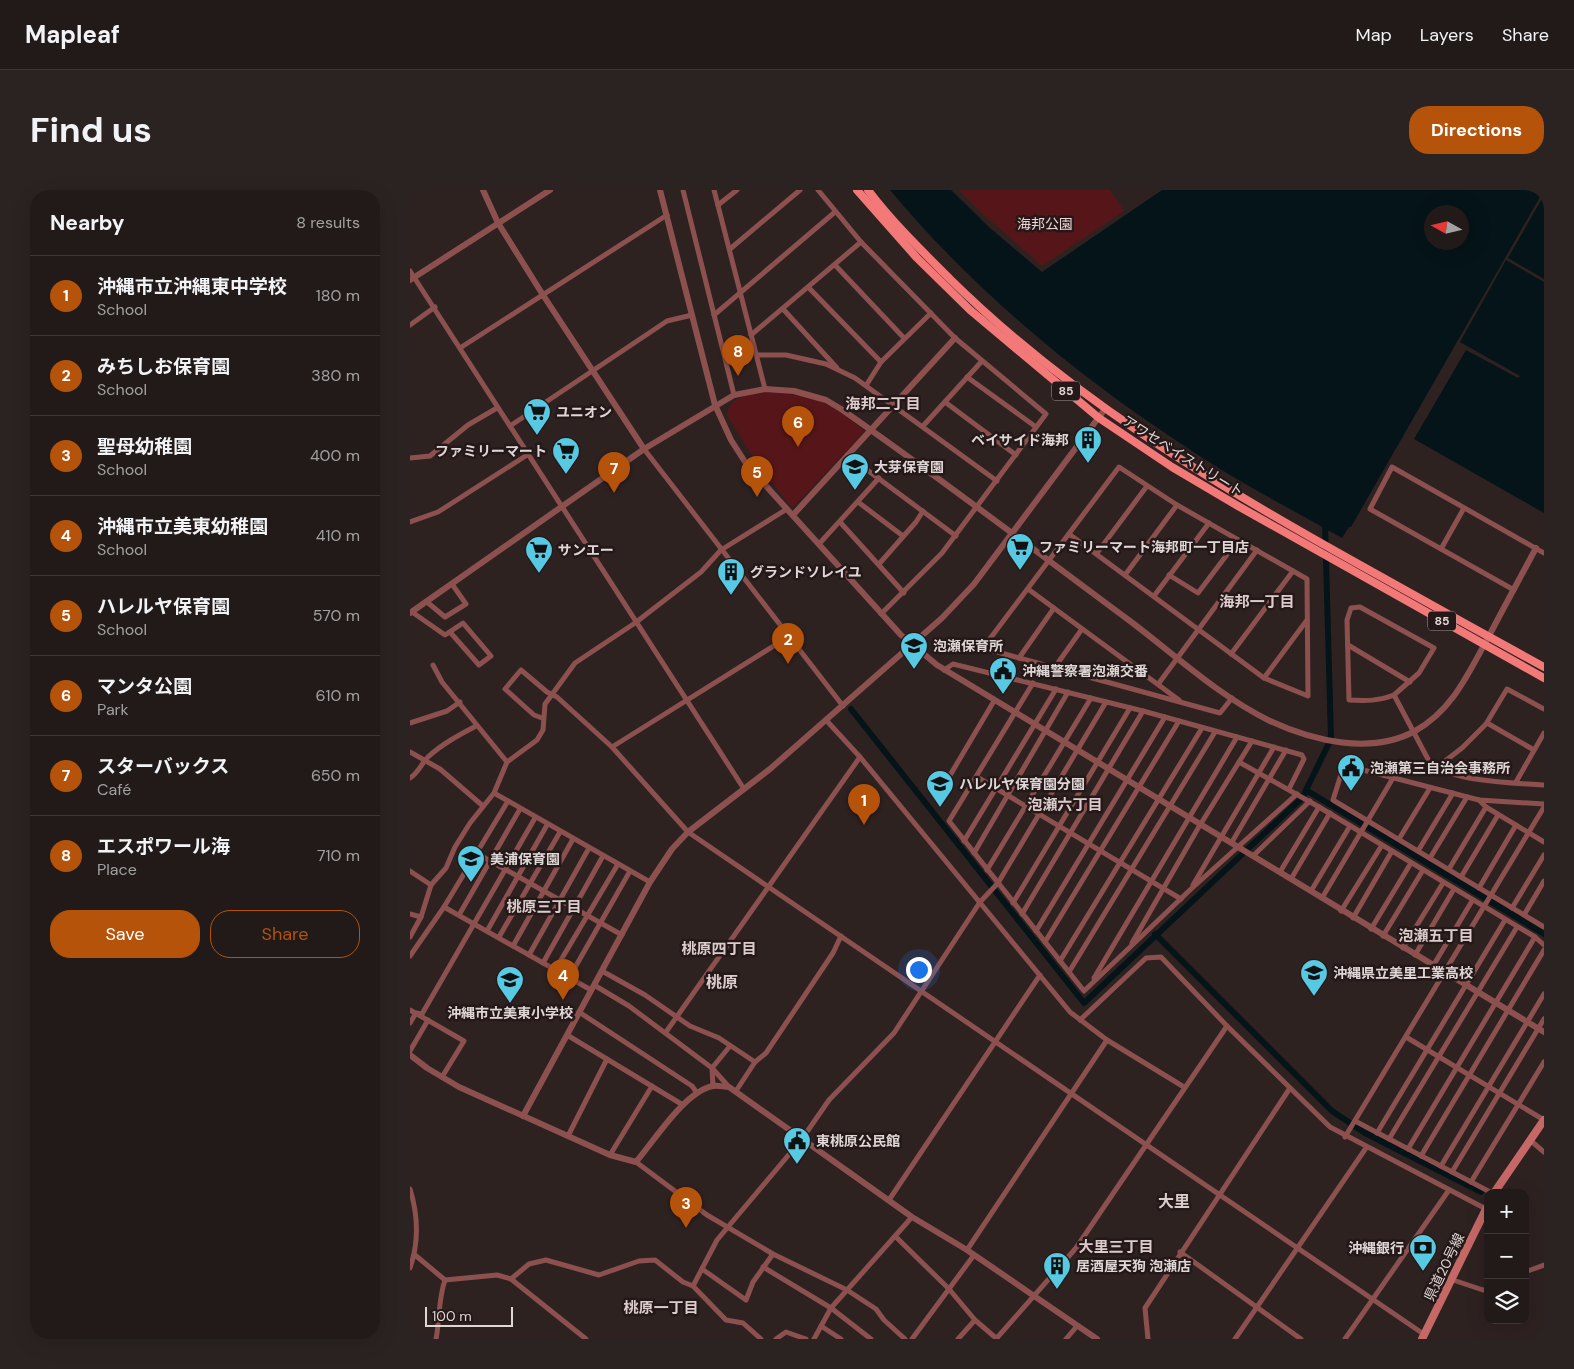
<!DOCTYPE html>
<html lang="en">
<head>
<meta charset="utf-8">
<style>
	:root { --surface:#221a19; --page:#2a2322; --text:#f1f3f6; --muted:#a2a1a2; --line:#3f3838; --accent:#b45309 }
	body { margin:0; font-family:"DM Sans","Noto Sans JP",sans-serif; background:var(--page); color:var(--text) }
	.controls { position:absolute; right:15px; bottom:15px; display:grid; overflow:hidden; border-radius:10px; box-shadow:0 5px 20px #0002 }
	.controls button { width:45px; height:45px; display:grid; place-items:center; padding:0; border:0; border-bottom:1px solid var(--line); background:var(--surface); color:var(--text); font:25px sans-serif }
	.compass { position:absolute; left:1014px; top:15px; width:45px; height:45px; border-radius:50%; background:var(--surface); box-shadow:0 5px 20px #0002; rotate:278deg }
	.scale { position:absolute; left:15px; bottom:12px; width:88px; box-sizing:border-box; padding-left:5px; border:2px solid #dfd7d6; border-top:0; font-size:14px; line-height:18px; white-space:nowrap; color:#dfd7d6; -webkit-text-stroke:4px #241918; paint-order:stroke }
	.you { position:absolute; left:508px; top:779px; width:18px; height:18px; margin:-12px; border:4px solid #fff; border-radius:50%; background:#1a73e8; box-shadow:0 0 0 8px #1a73e833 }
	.badge { display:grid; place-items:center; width:32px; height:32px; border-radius:50%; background:var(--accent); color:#fff; font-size:16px; font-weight:700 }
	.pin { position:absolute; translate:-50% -41px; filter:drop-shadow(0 1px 2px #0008) }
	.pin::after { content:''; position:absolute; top:26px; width:18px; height:15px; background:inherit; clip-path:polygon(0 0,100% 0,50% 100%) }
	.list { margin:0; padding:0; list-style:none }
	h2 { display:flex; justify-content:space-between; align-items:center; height:65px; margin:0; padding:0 20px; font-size:21px }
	h2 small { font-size:16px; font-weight:400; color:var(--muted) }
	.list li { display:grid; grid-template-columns:32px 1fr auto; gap:15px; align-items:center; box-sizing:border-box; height:80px; padding:0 20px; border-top:1px solid var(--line) }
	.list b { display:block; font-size:19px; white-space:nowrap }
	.list p { margin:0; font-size:16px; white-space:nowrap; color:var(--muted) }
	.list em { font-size:16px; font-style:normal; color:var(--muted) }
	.actions { display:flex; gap:10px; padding:15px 20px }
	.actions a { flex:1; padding:11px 0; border:1px solid var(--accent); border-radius:20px; text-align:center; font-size:18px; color:var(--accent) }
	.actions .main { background:var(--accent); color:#fff }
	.icon { flex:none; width:28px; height:28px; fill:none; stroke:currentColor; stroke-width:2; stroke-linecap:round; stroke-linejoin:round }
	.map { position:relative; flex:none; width:1134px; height:1149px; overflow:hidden; border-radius:20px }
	header { display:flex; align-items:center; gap:30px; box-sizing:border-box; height:70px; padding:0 25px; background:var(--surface); border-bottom:1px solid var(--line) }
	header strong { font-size:24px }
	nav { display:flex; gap:28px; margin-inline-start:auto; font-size:18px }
	.intro { display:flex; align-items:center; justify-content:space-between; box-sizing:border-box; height:120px; padding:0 30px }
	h1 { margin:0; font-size:35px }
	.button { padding:12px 22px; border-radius:20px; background:var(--accent); color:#fff; font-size:18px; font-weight:700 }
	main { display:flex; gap:30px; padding:0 30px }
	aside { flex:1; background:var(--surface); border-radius:20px; box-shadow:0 5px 20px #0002 }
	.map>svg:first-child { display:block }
</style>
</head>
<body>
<header>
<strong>Mapleaf</strong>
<nav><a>Map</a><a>Layers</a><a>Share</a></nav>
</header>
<div class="intro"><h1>Find us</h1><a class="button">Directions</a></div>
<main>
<aside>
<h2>Nearby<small>8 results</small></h2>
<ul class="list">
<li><span class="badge">1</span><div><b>沖縄市立沖縄東中学校</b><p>School</p></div><em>180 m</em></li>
<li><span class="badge">2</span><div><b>みちしお保育園</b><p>School</p></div><em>380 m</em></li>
<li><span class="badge">3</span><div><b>聖母幼稚園</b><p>School</p></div><em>400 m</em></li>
<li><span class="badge">4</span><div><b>沖縄市立美東幼稚園</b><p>School</p></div><em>410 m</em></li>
<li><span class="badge">5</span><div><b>ハレルヤ保育園</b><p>School</p></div><em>570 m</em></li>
<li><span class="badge">6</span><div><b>マンタ公園</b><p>Park</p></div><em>610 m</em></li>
<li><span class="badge">7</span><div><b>スターバックス</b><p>Café</p></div><em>650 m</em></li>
<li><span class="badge">8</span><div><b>エスポワール海</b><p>Place</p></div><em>710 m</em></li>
</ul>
<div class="actions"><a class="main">Save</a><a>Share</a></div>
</aside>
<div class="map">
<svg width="1134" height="1149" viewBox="0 0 1134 1149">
	<rect width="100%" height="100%" fill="#2e2221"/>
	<g fill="#561619">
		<polygon points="549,0 700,0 714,21 632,76 572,23"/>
		<path d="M357,202C398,204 425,212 455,242L382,318L346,272L317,225C319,206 341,204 357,202Z"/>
	</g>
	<g fill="#051418" fill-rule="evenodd">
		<path d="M480,0H541L580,38L632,82L752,0H1134L941,337H939L932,348C883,320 832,294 785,263C672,190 566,103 480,0ZM1052,22V52H1022V22Z"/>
		<polygon points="1134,5 1134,89 1098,68"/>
		<polygon points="1096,70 1134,92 1134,323 1004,249 1056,160 1108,188 1110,186 1050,152"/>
	</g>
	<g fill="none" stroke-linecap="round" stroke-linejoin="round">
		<g stroke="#051418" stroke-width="6">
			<polyline points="441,519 674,813 893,607 896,600 921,549 915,334"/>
			<polyline points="896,600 1134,744"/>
			<polyline points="745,744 922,921 955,943 1071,1002"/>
		</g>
		<g stroke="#8c514f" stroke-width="5">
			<polyline points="273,0 324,205"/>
			<polyline points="304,0 355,199"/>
			<polyline points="408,0 451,52 545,148 636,224 532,363 471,424"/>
			<polyline points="308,15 327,0"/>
			<polyline points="320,59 390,0"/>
			<polyline points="425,75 494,148"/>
			<polyline points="0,81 334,599"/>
			<polyline points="399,98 471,172"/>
			<polyline points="373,119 427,178"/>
			<polyline points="304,125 425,22"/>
			<polyline points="0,135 25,117"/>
			<polyline points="341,145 451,52"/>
			<polyline points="50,158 257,25"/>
			<polyline points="347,165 376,165 416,174 445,188 587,291"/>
			<polyline points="557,187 626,237"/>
			<polyline points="457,194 471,172 521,123"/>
			<polyline points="535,212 606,265"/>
			<polyline points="100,236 257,131 282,125"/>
			<polyline points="513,236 572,171"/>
			<polyline points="234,259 433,516"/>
			<polyline points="437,265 546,346"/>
			<polyline points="0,268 20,266 58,235 87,218"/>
			<polyline points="448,312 493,346"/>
			<polyline points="0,332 28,322 117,265"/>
			<polyline points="430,332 494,403"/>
			<polyline points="659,344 854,488 898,506 897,389 767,315 709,277 576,454 580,460 810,523 822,508"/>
			<polyline points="409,354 469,288"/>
			<polyline points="1031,359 1054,318"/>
			<polyline points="687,363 737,296"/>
			<polyline points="469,374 506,332 513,321"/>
			<polyline points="715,385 767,315"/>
			<polyline points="759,385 788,403 828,350"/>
			<polyline points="618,399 769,510"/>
			<polyline points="1104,400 960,319 982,277 1134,363"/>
			<polyline points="744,406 799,333"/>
			<polyline points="17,412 35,427 56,414 42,394"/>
			<polyline points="2,422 35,445 53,433 81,466 69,475 40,442"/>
			<polyline points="938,455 1000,492"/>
			<polyline points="821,464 883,381"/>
			<polyline points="609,468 644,418"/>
			<polyline points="23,475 32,492 97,572"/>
			<polyline points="645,477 672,439"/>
			<polyline points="534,480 543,474 733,521 892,565 894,569 879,599"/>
			<polyline points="854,488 897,430"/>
			<polyline points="623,493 539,631 674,801 781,699 887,604"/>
			<polyline points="749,493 847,360"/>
			<path d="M984,505L1009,483L1024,458L950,417L941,418L937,430L939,510C956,511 969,511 984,505L1020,573C1044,592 1103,593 1134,595"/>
			<polyline points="132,528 124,525 95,499 111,480 137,502 147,507 202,557 278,642 1015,1145"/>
			<polyline points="416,530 450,567 660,822 697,850 774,897"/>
			<polyline points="0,533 37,521 50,512"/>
			<polyline points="1077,533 1124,560"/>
			<polyline points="202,557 378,447"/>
			<polyline points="0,562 30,579 73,616"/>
			<polyline points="829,572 909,617 1125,747 1134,755"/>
			<polyline points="1026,578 1052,558 1076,534 1097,499 1134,519"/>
			<polyline points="567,587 771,709"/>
			<path d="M0,588C9,582 11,574 18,567C32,554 49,545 66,536"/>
			<polyline points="1106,592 1134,543"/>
			<polyline points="84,603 240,692"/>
			<polyline points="526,609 584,511"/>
			<polyline points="1069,610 1076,617 1134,652"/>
			<polyline points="1134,614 1069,610 934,575 923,610 1134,737"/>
			<polyline points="989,649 1020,598"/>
			<polyline points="554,651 646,499"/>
			<polyline points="822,652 876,560"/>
			<polyline points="1008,661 1043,603"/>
			<polyline points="66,663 212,745"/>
			<polyline points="564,663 658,502"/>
			<polyline points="844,665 900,611"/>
			<polyline points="1020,668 1057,607"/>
			<polyline points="1039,679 1076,617"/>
			<polyline points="577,680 681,508"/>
			<polyline points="0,681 21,695"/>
			<polyline points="870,682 909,617"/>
			<polyline points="1051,687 1088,625"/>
			<polyline points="881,689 920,623"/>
			<polyline points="783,695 864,557"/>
			<polyline points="1069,698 1106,635"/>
			<polyline points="901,701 940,636"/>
			<polyline points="912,708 983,588"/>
			<polyline points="603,713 720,518"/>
			<polyline points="34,717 181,800"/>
			<polyline points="1102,718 1134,665"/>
			<polyline points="931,721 972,655"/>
			<polyline points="0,724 11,727"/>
			<polyline points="612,724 733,521"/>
			<polyline points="49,725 110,619"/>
			<polyline points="1114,725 1134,691"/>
			<polyline points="943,728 982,661"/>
			<polyline points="961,739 1001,673"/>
			<polyline points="77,741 137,635"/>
			<polyline points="626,741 755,527"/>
			<polyline points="973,746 1013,680"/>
			<polyline points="0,747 11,727 21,695 36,678 45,657 60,633 84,603 97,572 127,550 133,540 135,514 165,473 225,433 291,382 311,360 377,319"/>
			<polyline points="89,747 150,642"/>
			<polyline points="635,752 769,531"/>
			<polyline points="722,753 787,640 842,551"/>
			<polyline points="103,756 163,649"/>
			<polyline points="993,758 1033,693"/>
			<polyline points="119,765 179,658"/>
			<polyline points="1005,765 1044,699"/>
			<polyline points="0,766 34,717 98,611"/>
			<polyline points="650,771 792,538"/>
			<polyline points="133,773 193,666"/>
			<polyline points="1023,776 1062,711"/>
			<polyline points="145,780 208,674"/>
			<polyline points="192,781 235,805 280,836 309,848 345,872"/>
			<polyline points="659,782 805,542"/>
			<polyline points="159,788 220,681"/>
			<polyline points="684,788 827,547"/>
			<polyline points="184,795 219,816 302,878 303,896"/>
			<polyline points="0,820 54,851 32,887"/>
			<polyline points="169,822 282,896 287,903"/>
			<polyline points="670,830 736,768 751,767 817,836 920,937 1076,1019"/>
			<polyline points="0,833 6,823 12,824 125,628"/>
			<polyline points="256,842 450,567"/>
			<polyline points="157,845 273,915"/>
			<polyline points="996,847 1134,930"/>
			<polyline points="0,861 18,830"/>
			<polyline points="319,897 302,878 320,856"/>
			<polyline points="326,901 345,872 356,863 423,763 431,746"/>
			<polyline points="945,931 1082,1003"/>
			<polyline points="967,943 1095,730"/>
			<polyline points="158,946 197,869"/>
			<polyline points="935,947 1134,617"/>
			<polyline points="979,949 1107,737"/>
			<polyline points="1120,950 1134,962"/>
			<polyline points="998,959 1125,747"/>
			<polyline points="200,965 242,896"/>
			<polyline points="1011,966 1134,760"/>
			<polyline points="226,972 297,1025 363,1064 437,1100 466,1119 474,1130 495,1149"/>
			<polyline points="1031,976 1134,804"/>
			<polyline points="1042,982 1134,829"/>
			<polyline points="1061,992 1134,872"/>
			<path d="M0,999C8,1025 9,1052 0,1078"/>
			<polyline points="479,1010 630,785"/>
			<polyline points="485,1046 539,1099 565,1130 587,1149"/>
			<polyline points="557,1060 697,850"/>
			<polyline points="770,1062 891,1149"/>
			<polyline points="5,1065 35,1090 87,1085 101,1089 176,1149"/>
			<polyline points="353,1077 421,1118 461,1149"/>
			<polyline points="292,1079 336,1110 343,1092 363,1064"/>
			<polyline points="1115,1082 1134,1075"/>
			<polyline points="101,1089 119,1074 136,1070 189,1085 229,1071 245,1070 273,1092 283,1096 316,1130 333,1133 351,1149"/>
			<polyline points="1043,1090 1073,1100 1078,1099"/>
			<polyline points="283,1096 307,1050 392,949 419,910 484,843 570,712 588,693 696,512"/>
			<polyline points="411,1136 431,1149"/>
			<path d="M26,1149C30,1129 28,1110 35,1090"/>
			<polyline points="366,1149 376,1142 396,1149"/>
			<polyline points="404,1149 421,1118 502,1027"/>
			<polyline points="502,1149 564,1065"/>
			<polyline points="548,1149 565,1130"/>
			<polyline points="586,1149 666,1058 817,836"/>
			<polyline points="656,1149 667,1136"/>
			<polyline points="738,1149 735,1118 880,898"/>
			<polyline points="825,1149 956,958"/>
			<polyline points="935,1149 1039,1000"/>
		</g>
		<g stroke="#8c514f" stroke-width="6">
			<polyline points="73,0 88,33 133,105 234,259"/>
			<polyline points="250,0 305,215 321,250 337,275 491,445 527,475 1134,842"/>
			<polyline points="0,90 140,0"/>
			<polyline points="383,325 545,148"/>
			<path d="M0,423L234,259L324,205L355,199L384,201L416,210L431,219C529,287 624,360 720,431C765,465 809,506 860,531C903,551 961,565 1005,541C1043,520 1059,482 1079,446C1094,417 1110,388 1126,358"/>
			<path d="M0,865L17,878L49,897L200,965L226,972C244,951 275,901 303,896C308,895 314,897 319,897L502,1027L557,1060L687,1149"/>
			<polyline points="113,926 240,692 262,659 278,642 360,579 532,428 564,394 695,219"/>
		</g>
		<g stroke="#c56866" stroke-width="8">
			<polyline points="1084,1003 1134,930"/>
			<polyline points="1012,1149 1078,1015"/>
		</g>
		<g stroke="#f27977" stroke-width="8">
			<polyline points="447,0 507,68 560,120 689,228 762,277 828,316 1134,488"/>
			<path d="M458,0C482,32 512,61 540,89C659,206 799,291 943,371C1007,407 1070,442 1134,477"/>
		</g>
	</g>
	<defs>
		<symbol id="supermarket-pin" viewBox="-11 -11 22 30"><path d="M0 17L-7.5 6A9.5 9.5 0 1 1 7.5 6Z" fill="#57c9e2" stroke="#241918"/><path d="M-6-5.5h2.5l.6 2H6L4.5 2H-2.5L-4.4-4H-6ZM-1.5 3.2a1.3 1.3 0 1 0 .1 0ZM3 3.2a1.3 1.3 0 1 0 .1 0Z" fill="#111"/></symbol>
		<symbol id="building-pin" viewBox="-11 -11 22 30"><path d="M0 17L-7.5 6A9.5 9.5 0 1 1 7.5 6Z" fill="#57c9e2" stroke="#241918"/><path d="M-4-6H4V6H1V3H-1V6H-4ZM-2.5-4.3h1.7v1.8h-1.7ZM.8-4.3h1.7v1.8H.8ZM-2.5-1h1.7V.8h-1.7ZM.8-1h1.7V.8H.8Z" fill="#111"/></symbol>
		<symbol id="school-pin" viewBox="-11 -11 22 30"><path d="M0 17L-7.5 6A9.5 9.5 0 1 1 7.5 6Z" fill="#57c9e2" stroke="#241918"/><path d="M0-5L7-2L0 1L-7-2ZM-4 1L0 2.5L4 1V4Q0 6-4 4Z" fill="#111"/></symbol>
		<symbol id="civic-pin" viewBox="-11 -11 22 30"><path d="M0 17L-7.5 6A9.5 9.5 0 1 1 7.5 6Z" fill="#57c9e2" stroke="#241918"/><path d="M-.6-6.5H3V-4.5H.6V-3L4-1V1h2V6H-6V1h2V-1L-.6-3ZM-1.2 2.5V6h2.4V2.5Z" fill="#111"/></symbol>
		<symbol id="bank-pin" viewBox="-11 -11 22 30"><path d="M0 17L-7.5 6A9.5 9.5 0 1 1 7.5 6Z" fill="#57c9e2" stroke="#241918"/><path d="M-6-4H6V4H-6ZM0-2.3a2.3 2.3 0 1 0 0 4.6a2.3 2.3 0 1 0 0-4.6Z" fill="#111"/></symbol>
	</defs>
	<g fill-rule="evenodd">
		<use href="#supermarket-pin" x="111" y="206" width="32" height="43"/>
		<use href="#building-pin" x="662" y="234" width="32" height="43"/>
		<use href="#supermarket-pin" x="140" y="245" width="32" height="43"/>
		<use href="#school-pin" x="429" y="261" width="32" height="43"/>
		<use href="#supermarket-pin" x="594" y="341" width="32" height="43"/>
		<use href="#supermarket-pin" x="113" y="344" width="32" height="43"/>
		<use href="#building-pin" x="305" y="366" width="32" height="43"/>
		<use href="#school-pin" x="488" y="440" width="32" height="43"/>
		<use href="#civic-pin" x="577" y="465" width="32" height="43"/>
		<use href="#civic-pin" x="925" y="562" width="32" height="43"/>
		<use href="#school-pin" x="514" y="578" width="32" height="43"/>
		<use href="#school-pin" x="45" y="653" width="32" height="43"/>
		<use href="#school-pin" x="888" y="767" width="32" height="43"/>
		<use href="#school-pin" x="84" y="774" width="32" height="43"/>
		<use href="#civic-pin" x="371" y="935" width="32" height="43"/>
		<use href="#bank-pin" x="997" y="1042" width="32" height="43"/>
		<use href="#building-pin" x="631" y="1060" width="32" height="43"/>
	</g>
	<g text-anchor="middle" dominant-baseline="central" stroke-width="5" stroke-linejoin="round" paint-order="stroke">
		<g fill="#241918" stroke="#a79e9d" stroke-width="1">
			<rect x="642" y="191.5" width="28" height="19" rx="4"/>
			<rect x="1018" y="421.5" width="28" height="19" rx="4"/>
		</g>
		<g font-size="12" font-weight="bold" fill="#dfd7d6">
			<text x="656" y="201">85</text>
			<text x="1032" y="431">85</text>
		</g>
		<g font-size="14" fill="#eed4d3" stroke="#241918">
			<text x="635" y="34">海邦公園</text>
		</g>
		<g font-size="14" font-weight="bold" fill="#dfd7d6" stroke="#241918" text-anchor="start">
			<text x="146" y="222">ユニオン</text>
			<text x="659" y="250" text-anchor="end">ベイサイド海邦</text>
			<text x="137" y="261" text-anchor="end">ファミリーマート</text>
			<text x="464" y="277">大芽保育園</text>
			<text x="629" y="357">ファミリーマート海邦町一丁目店</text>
			<text x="148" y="360">サンエー</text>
			<text x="340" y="382">グランドソレイユ</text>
			<text x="523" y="456">泡瀬保育所</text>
			<text x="612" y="481">沖縄警察署泡瀬交番</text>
			<text x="960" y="578">泡瀬第三自治会事務所</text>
			<text x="549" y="594">ハレルヤ保育園分園</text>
			<text x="80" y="669">美浦保育園</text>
			<text x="923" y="783">沖縄県立美里工業高校</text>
			<text x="100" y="823" text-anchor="middle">沖縄市立美東小学校</text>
			<text x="406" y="951">東桃原公民館</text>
			<text x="994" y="1058" text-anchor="end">沖縄銀行</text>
			<text x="666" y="1076">居酒屋天狗 泡瀬店</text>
		</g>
		<g font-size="14" fill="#dfd7d6" stroke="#241918">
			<text transform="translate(773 266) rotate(32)">アワセベイストリート</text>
			<text transform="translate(1034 1077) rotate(-64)">県道20号線</text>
		</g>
		<g font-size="15" font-weight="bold" fill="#dbcbca" stroke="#241918">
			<text x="473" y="214">海邦二丁目</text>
			<text x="847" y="412">海邦一丁目</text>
			<text x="655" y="615">泡瀬六丁目</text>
			<text x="134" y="717">桃原三丁目</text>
			<text x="1026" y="746">泡瀬五丁目</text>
			<text x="309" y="759">桃原四丁目</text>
			<text x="706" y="1057">大里三丁目</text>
			<text x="251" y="1118">桃原一丁目</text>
		</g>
		<g font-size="16" font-weight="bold" fill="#dbcbca" stroke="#241918">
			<text x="312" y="792">桃原</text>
			<text x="764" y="1011">大里</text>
		</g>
	</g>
</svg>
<div class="controls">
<button>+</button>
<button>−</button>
<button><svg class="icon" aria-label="layers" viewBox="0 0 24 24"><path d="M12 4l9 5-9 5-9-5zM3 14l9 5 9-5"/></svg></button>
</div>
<svg class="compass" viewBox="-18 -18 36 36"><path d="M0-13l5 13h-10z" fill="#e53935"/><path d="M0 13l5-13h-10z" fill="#a2a1a2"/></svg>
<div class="scale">100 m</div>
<div class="you"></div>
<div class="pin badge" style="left:454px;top:635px">1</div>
<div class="pin badge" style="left:378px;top:474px">2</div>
<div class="pin badge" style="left:276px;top:1038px">3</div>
<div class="pin badge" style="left:153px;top:810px">4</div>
<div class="pin badge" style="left:347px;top:307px">5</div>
<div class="pin badge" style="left:388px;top:257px">6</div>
<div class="pin badge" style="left:204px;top:303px">7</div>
<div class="pin badge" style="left:328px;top:186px">8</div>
</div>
</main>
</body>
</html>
